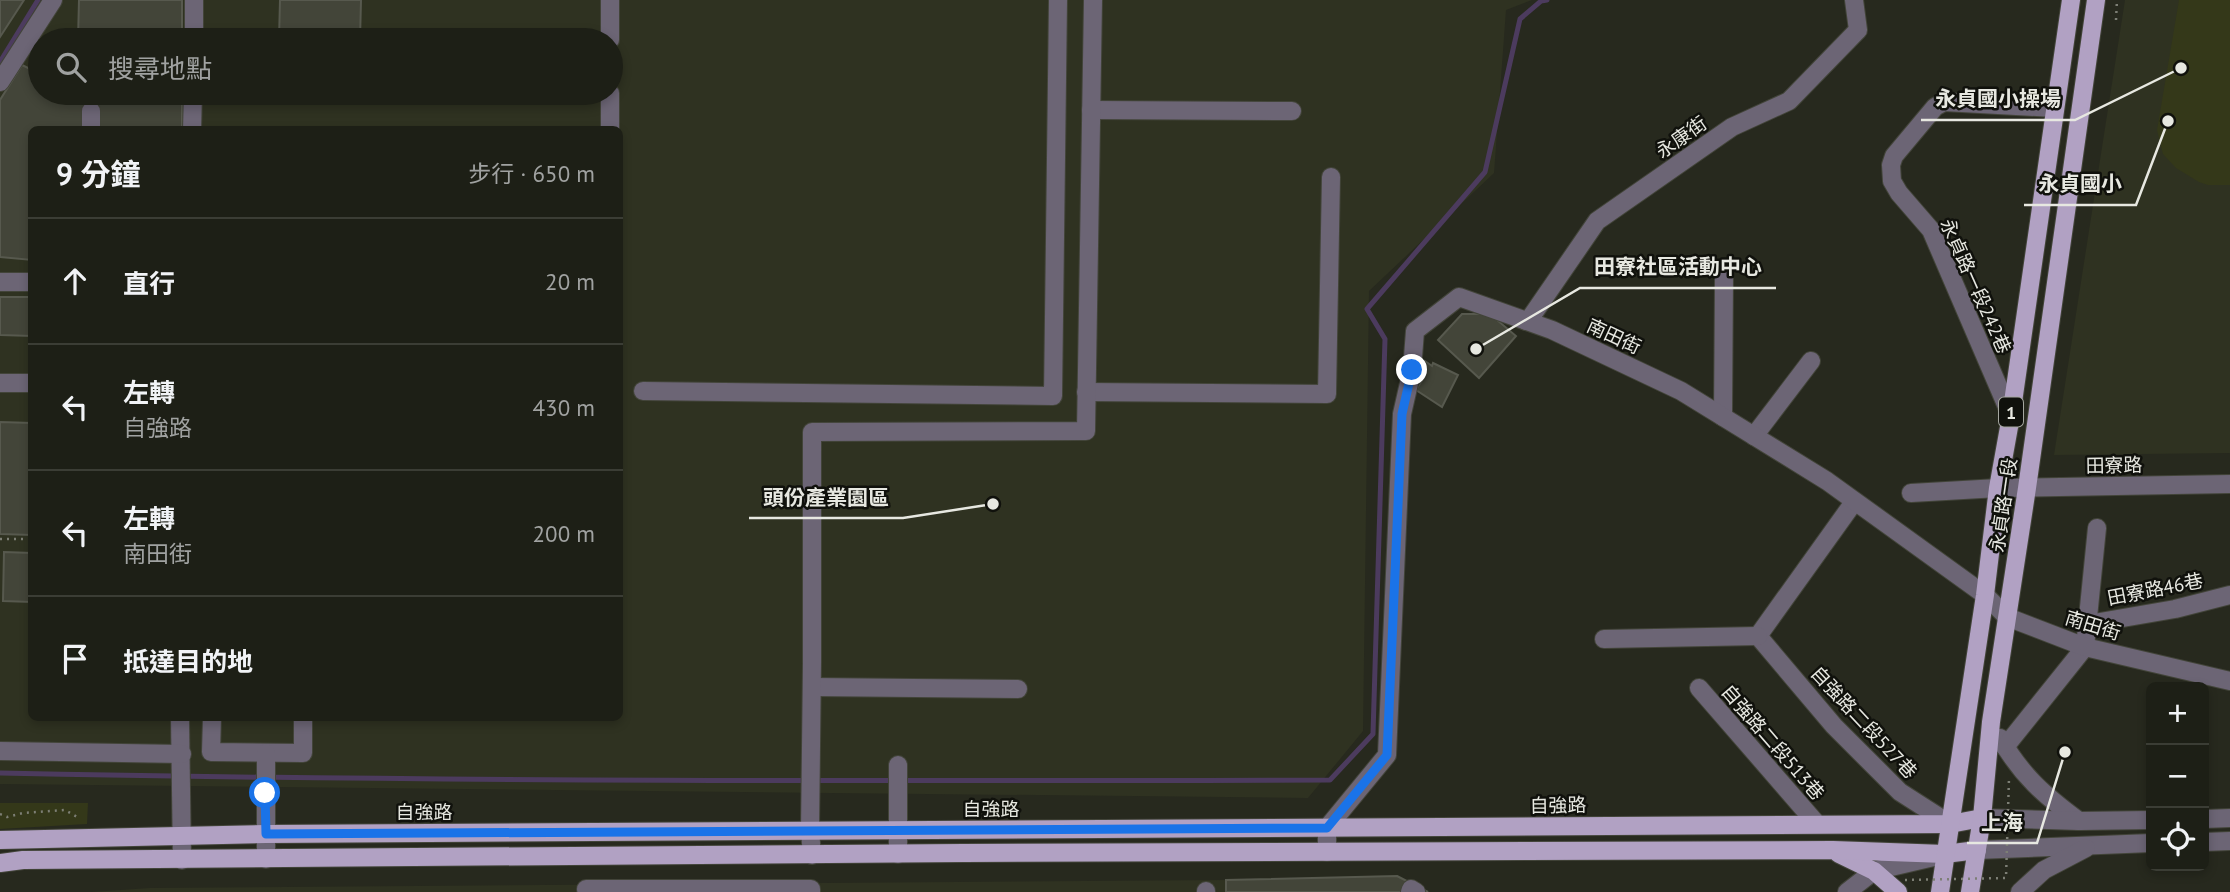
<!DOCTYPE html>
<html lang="zh-TW">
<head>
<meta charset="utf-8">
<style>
	:root { --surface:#1d1f16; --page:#25271f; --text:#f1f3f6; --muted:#a0a2a1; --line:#3b3d35 }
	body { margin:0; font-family:"PT Sans","Noto Sans TC",sans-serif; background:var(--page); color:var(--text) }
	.controls { position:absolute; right:21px; bottom:21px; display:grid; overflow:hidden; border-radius:10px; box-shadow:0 4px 10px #0003 }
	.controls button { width:63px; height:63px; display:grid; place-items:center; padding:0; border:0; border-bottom:2px solid var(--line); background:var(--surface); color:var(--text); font:35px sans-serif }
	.stop { position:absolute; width:21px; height:21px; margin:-16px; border:5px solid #1a73e8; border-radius:50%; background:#fff }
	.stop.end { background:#1a73e8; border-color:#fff; box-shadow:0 2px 7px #0008 }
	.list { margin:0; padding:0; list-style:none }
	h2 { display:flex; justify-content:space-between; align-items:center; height:91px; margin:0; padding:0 28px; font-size:30px }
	h2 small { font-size:23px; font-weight:400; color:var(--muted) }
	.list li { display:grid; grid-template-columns:46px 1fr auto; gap:21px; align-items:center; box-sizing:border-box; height:126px; padding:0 28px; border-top:2px solid var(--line) }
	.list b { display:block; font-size:26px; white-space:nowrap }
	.list p { margin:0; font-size:23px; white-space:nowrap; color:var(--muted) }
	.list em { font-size:23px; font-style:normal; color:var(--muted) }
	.icon { flex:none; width:38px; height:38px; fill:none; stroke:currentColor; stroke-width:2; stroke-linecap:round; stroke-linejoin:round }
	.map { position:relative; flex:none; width:2230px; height:892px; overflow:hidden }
	.search { position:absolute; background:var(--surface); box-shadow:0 4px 10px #0003; left:28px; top:28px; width:595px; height:77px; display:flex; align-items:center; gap:18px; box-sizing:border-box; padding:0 24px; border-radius:38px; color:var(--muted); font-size:26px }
	.panel { position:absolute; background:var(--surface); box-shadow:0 4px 10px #0003; left:28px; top:126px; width:595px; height:595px; border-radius:10px }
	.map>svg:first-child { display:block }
</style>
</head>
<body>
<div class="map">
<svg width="2230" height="892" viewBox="0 0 2230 892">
	<rect width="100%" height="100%" fill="#27291e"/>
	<g fill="#2f3221" fill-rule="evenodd">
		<path d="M0,0H1532L1506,10L1494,173L1369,291L1363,731L1308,798L0,784ZM40,40H611V93H40ZM32,130H620V718H32Z"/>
		<polygon points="2125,0 2230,0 2230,453 2054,455"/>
		<polygon points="1226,880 1226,892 91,892 150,888"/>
	</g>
	<g fill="#343819">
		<polygon points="2179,0 2230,0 2230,185 2208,185 2199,182 2176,168 2163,154 2157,130"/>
		<polygon points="0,803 88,803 87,824 0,829"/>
	</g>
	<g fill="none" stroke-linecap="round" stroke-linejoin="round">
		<g stroke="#4c3b5e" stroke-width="5">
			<polyline points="0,62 38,0"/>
			<path d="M0,773C443,782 887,781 1330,780L1373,734L1385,339L1367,309L1485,172L1520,19L1541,1L1547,0"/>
		</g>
	</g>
	<g fill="#434539" stroke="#57594e" stroke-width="2">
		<polygon points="0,0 24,0 0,37"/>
		<polygon points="79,0 182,0 182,40 78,40"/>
		<polygon points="280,0 361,0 360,40 279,40"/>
		<polygon points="22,65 32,70 40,69 40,93 182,93 182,130 32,130 32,260 0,257 0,100"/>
		<polygon points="0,297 32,297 32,336 0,335"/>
		<polygon points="1462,314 1490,314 1516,336 1479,378 1438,340"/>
		<polygon points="1425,361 1432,366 1433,363 1458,375 1442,407 1416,390 1425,376 1419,372"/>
		<polygon points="0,422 32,423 32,535 0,534"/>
		<polygon points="4,552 32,553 32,602 3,601"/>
		<polygon points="1397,876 1428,892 1226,892 1226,880"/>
	</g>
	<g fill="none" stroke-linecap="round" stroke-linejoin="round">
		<defs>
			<g id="minor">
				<polyline points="610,0 610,40"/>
				<polyline points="194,40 194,0"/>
				<polyline points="0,82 53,0"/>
				<polyline points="610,93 610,130"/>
				<polyline points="1091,110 1292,111"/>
				<polyline points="91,111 91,130"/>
				<polyline points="192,130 193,93"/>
				<polyline points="0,282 32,282"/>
				<polyline points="1526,321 1531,317 1597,221 1732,127 1789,101 1858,30 1854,0"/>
				<polyline points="0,383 32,383"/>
				<polyline points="643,391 1053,396 1058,0"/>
				<polyline points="1086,392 1327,394 1331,177"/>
				<polyline points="2011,416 1931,230 1899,193 1892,181 1891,165 1894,156 1935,107 1944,102 2055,108"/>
				<polyline points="1723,417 1724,276"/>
				<polyline points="1754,436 1811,361"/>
				<polyline points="1911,493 1998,488 2230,484"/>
				<polyline points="2088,624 2175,609 2230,595"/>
				<polyline points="1758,636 1834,726 1900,792 1950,824"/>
				<polyline points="1758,636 1854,502"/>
				<polyline points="1604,639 1758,636"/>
				<polyline points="812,687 1018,689"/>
				<polyline points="1699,688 1816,823"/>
				<polyline points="180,718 182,860"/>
				<polyline points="212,718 211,752 303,753 303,718"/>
				<path d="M2000,738C2022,776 2044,795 2079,821"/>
				<polyline points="2005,747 2085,647 2097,528"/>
				<polyline points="0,751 182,754"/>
				<polyline points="266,753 266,859"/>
				<polyline points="1982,818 2079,821 2151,820"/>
				<polyline points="2204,819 2230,818"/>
				<polyline points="2204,842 2230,841"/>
				<polyline points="1977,850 2151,843"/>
				<polyline points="1327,852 1327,828 1387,755 1402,414 1412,370 1415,331 1459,297 1552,330 1681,391 1827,481 1985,595 2007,617 2085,647 2230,681"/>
				<polyline points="898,854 898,765"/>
				<polyline points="812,855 810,831 812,663 812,432 1086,431 1093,0"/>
				<polyline points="586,889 811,889 811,892"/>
				<polyline points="1206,891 1206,892"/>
				<polyline points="1410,892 1411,889 1416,892"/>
				<polyline points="1847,892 1874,871 1938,856"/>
				<polyline points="2020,892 2044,870 2086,848"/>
			</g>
			<g id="major">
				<polyline points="0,840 266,834 1950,824 1982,818"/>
				<polyline points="1839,854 1874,871 1898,892"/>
				<polyline points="0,863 23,860 963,853 1833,850 1945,854 1977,850"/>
				<polyline points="1940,892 1985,595 1998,488 2011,416 2071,0"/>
				<polyline points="1970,892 1982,818 1991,722 2027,488 2096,0"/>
			</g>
		</defs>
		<use href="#minor" stroke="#424439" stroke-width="20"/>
		<use href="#major" stroke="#424439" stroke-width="20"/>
		<g stroke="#7d7f75" stroke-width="2.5" stroke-dasharray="2 5" stroke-linecap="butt">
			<polyline points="2116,20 2117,0"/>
			<polyline points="0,539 32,539"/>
			<polyline points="0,814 7,817 23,813 65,810 79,818"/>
		</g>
		<use href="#minor" stroke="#6c6575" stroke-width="18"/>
		<use href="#major" stroke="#b1a1c3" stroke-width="18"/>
		<polyline stroke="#7d7f75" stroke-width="2.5" stroke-dasharray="2 5" stroke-linecap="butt" points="1905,880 2006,878 2009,778"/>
	</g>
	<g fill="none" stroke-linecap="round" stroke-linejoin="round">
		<polyline stroke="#1a73e8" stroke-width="9" points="265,793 266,834 1327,828 1387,755 1402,414 1412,370"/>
	</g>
	<g text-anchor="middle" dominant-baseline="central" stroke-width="5" stroke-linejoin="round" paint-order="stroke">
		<rect fill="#10110c" stroke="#a6a8a1" stroke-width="2" x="1999" y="397.5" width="24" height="29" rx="5"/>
		<g font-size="18" font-weight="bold" fill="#e7e8e1">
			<text x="2011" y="412">1</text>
		</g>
		<g font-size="19" fill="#e7e8e1" stroke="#10110c">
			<text transform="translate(1681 137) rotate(-35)">永康街</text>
			<text transform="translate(1976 286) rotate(66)">永貞路一段242巷</text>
			<text transform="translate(1614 336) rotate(25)">南田街</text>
			<text transform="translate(2114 465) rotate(-1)">田寮路</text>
			<text transform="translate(2003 505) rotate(-82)">永貞路一段</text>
			<text transform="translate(2155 589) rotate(-11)">田寮路46巷</text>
			<text transform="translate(2093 625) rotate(17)">南田街</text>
			<text transform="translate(1864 722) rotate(47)">自強路二段527巷</text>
			<text transform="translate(1773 742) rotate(49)">自強路二段513巷</text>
			<text transform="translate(1558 805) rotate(-1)">自強路</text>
			<text x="991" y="809">自強路</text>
			<text x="424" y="812">自強路</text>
		</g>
	</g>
	<path fill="none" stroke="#e7e8e1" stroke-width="2.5" d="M2181 68L2075 120H1921M2168 121L2136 205H2024M1476 349L1580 288H1776M993 504L903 518H749M2065 752L2037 843H1967"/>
	<g fill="#e7e8e1" stroke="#10110c" stroke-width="2.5">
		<circle cx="2181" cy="68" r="7"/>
		<circle cx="2168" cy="121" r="7"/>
		<circle cx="1476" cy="349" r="7"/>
		<circle cx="993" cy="504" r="7"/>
		<circle cx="2065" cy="752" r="7"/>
	</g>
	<g font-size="21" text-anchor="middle" font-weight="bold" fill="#e7e8e1" stroke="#10110c" stroke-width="5" stroke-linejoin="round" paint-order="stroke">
		<text x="1998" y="106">永貞國小操場</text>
		<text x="2080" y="191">永貞國小</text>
		<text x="1678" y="274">田寮社區活動中心</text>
		<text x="826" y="505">頭份產業園區</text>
		<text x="2002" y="830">上海</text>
	</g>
</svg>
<div class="controls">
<button>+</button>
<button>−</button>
<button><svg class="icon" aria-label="locate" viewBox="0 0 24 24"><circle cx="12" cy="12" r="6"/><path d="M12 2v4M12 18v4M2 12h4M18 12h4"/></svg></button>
</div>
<div class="stop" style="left:265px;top:793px"></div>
<div class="stop end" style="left:1412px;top:370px"></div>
<div class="search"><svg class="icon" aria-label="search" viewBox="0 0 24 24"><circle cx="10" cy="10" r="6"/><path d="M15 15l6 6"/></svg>搜尋地點</div>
<section class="panel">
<h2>9 分鐘<small>步行 · 650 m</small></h2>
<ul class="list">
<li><svg class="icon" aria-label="ahead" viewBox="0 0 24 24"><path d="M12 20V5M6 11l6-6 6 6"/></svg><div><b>直行</b></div><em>20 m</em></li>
<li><svg class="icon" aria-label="left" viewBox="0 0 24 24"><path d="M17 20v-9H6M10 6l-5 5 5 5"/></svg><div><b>左轉</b><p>自強路</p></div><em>430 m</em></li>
<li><svg class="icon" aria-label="left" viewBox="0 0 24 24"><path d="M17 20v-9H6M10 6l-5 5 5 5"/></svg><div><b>左轉</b><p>南田街</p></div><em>200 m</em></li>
<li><svg class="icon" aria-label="arrive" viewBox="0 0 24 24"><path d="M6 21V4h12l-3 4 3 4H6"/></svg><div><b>抵達目的地</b></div></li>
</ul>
</section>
</div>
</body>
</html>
